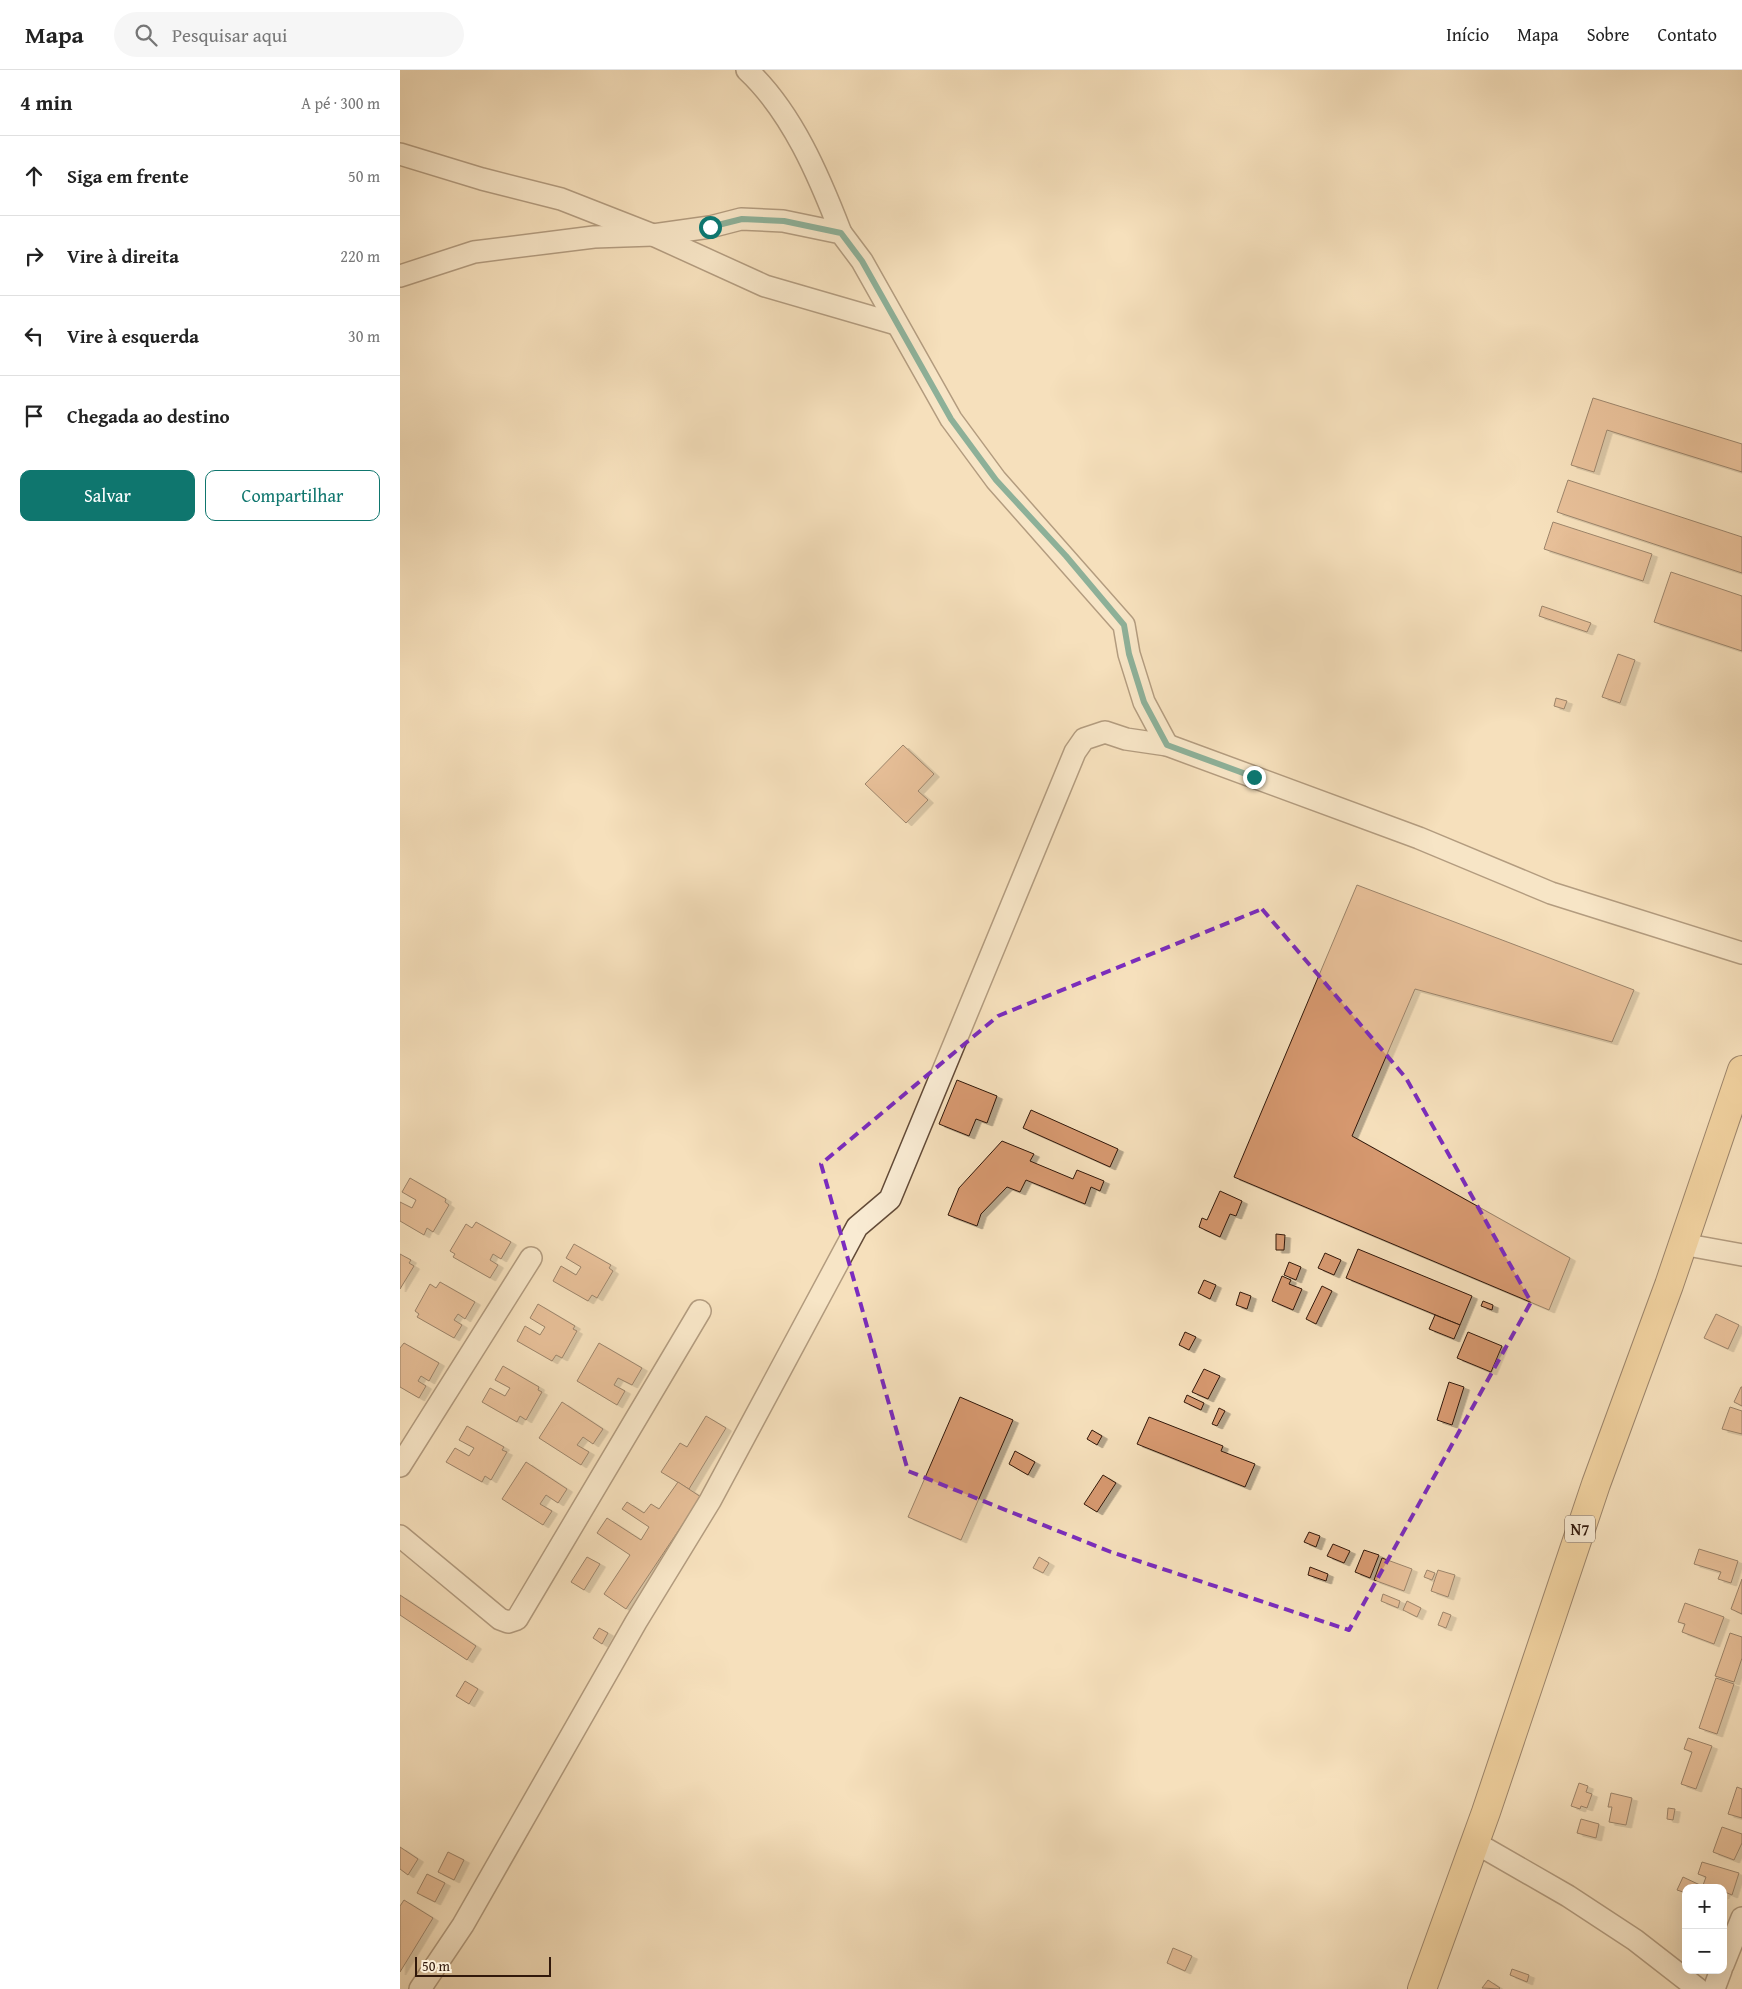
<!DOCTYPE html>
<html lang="pt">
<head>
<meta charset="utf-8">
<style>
	:root { --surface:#fff; --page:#f6f6f6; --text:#222; --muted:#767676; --line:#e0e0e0; --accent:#0f766e }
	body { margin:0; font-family:"Gentium Book Plus",serif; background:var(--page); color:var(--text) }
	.controls { position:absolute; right:15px; bottom:15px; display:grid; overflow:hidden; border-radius:10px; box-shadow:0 5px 20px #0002 }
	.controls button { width:45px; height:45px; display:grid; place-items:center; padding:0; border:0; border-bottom:1px solid var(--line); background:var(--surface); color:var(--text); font:25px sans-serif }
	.scale { position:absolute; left:15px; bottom:12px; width:136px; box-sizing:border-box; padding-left:5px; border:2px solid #31180b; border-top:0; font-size:14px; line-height:18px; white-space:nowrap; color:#31180b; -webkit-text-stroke:4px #f9ebd3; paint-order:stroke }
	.stop { position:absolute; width:15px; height:15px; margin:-11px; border:4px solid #0f766e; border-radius:50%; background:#fff }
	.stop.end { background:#0f766e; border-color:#fff; box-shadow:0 1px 5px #0008 }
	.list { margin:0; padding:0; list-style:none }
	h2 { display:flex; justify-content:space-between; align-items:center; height:65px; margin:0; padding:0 20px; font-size:21px }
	h2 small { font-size:16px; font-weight:400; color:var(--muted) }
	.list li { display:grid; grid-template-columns:32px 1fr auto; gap:15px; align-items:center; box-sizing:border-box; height:80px; padding:0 20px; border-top:1px solid var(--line) }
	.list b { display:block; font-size:19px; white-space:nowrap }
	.list em { font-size:16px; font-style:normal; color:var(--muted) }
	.actions { display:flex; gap:10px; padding:15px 20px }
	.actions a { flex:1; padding:11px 0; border:1px solid var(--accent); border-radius:10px; text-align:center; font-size:18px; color:var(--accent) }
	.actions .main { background:var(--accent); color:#fff }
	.icon { flex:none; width:28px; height:28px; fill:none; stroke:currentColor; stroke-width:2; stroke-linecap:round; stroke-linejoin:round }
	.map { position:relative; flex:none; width:1342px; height:1919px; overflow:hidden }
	header { display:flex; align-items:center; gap:30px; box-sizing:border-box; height:70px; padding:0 25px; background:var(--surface); border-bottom:1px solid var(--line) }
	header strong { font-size:24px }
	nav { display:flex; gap:28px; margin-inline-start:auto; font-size:18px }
	.search { width:350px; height:45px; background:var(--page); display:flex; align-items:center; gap:12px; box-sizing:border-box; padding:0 18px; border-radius:28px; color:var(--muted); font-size:19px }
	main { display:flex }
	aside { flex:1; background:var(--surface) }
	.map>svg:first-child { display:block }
</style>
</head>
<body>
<header>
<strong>Mapa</strong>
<div class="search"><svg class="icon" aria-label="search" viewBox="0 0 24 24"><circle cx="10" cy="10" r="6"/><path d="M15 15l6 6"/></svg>Pesquisar aqui</div>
<nav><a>Início</a><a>Mapa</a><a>Sobre</a><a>Contato</a></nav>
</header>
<main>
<aside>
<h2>4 min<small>A pé · 300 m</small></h2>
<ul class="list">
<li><svg class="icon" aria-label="ahead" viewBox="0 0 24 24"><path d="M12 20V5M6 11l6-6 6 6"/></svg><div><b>Siga em frente</b></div><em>50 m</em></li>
<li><svg class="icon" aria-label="right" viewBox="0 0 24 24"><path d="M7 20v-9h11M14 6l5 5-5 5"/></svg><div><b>Vire à direita</b></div><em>220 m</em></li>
<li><svg class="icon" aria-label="left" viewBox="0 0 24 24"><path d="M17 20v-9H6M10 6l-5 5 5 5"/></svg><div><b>Vire à esquerda</b></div><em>30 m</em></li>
<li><svg class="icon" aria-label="arrive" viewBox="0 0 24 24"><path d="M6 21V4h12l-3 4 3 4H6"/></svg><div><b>Chegada ao destino</b></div></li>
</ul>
<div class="actions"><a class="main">Salvar</a><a>Compartilhar</a></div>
</aside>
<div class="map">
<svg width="1342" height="1919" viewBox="0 0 1342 1919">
	<defs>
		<filter id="shadow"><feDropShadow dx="5.5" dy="3" stdDeviation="0" flood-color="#0004"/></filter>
	</defs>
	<rect width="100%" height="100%" fill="#f6e0bc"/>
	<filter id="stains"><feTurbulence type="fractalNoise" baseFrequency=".004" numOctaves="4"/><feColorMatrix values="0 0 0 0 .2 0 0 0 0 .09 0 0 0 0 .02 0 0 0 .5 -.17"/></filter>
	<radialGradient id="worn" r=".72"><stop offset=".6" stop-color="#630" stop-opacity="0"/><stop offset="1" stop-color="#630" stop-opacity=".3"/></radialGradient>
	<g fill="#d7996f" stroke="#31180b" filter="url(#shadow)">
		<polygon points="1193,328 1342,374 1342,402 1207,360 1194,402 1171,395"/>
		<polygon points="1168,410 1342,467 1342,503 1157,442"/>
		<polygon points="1153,452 1252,484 1243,511 1144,479"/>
		<polygon points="1271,502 1342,526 1342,581 1254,552"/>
		<polygon points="1142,536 1191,553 1187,562 1139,546"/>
		<polygon points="1218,584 1235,590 1220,633 1202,627"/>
		<polygon points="1156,628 1167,631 1164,639 1154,636"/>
		<polygon points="503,675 534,704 518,721 528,730 506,753 465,714"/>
		<polygon points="957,815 1234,920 1212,972 1015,919 952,1066 1170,1188 1149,1240 834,1107"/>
		<polygon points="557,1010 597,1026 587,1053 576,1049 569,1066 539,1054"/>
		<polygon points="631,1040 718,1079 710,1097 623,1058"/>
		<polygon points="602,1071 634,1084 630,1091 673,1109 677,1100 704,1111 700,1121 691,1117 685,1134 626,1110 620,1122 607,1117 581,1144 577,1156 548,1145 559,1118"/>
		<polygon points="10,1108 46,1129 45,1132 49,1135 33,1162 27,1158 24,1165 0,1151 0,1132 12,1138 16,1130 2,1122"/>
		<polygon points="820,1121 842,1131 836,1146 830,1144 820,1167 799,1157 802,1148 807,1150"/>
		<polygon points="76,1152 111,1172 101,1189 93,1184 90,1190 98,1195 90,1208 53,1187 55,1184 50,1181 66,1154 72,1158"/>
		<polygon points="876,1164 885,1165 884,1180 876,1180"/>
		<polygon points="174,1174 211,1195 209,1198 213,1201 197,1228 192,1225 188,1231 153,1211 161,1196 176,1205 181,1197 166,1188"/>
		<polygon points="958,1179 1072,1226 1060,1255 946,1208"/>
		<polygon points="925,1183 941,1190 934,1205 918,1198"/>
		<polygon points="0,1184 11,1190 9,1193 14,1196 0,1219"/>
		<polygon points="889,1192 901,1197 896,1210 884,1205"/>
		<polygon points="882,1206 891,1210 889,1214 902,1219 893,1240 872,1231"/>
		<polygon points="804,1210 816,1215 810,1229 798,1223"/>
		<polygon points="40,1212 75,1232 65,1249 58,1244 54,1250 62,1255 54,1268 17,1247 19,1244 15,1241 30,1214 36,1218"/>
		<polygon points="922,1216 932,1221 916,1254 906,1249"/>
		<polygon points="840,1222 851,1226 847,1239 836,1235"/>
		<polygon points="1083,1231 1093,1235 1092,1240 1081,1236"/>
		<polygon points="138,1234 175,1256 173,1259 177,1261 162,1288 156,1285 152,1291 117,1271 125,1256 140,1265 145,1257 130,1248"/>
		<polygon points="1316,1244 1339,1255 1328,1279 1304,1268"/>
		<polygon points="1035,1245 1060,1255 1054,1269 1029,1259"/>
		<polygon points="785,1262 796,1267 789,1280 779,1275"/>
		<polygon points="1068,1262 1102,1276 1091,1302 1057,1288"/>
		<polygon points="4,1273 39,1293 29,1311 21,1306 18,1311 26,1316 19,1328 0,1317 0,1278"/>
		<polygon points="199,1273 242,1298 232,1315 218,1308 214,1315 225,1321 217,1335 177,1311"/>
		<polygon points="103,1296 139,1317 138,1320 142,1322 126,1350 120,1346 117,1352 82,1332 90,1318 105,1326 110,1318 95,1310"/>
		<polygon points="804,1299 820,1306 808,1329 792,1322"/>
		<polygon points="1049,1312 1064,1317 1052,1355 1037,1350"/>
		<polygon points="1341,1317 1342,1317 1342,1336 1334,1332"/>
		<polygon points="787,1325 804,1333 801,1340 784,1332"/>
		<polygon points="560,1327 613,1350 561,1470 508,1447"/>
		<polygon points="162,1332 203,1359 193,1374 183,1367 177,1375 189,1382 181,1395 139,1368"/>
		<polygon points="1330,1337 1342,1341 1342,1364 1322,1359"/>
		<polygon points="819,1338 825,1341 817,1356 812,1354"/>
		<polygon points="306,1346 326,1358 289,1419 261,1402 280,1373 287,1377"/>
		<polygon points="749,1347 823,1376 821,1381 855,1394 845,1417 737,1374"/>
		<polygon points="67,1356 104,1377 102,1380 107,1382 91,1410 85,1406 82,1412 46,1392 55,1378 69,1386 74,1378 59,1370"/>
		<polygon points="692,1360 702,1366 697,1375 687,1369"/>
		<polygon points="615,1381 635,1392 628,1405 609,1394"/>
		<polygon points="126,1392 167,1419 158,1433 146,1425 140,1434 152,1441 143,1455 102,1429"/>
		<polygon points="703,1405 716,1413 697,1442 684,1434"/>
		<polygon points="278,1412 301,1427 226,1539 204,1524 230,1485 197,1463 207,1448 241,1470 249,1457 222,1439 227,1432 244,1443 251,1434 259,1439"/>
		<polygon points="909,1462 920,1466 916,1477 904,1472"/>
		<polygon points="933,1474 950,1481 944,1493 927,1486"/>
		<polygon points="1299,1479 1338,1491 1331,1513 1318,1509 1321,1502 1294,1494"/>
		<polygon points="964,1480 979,1485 970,1508 955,1502"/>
		<polygon points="187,1487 200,1494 184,1520 171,1512"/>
		<polygon points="639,1487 649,1493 643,1503 633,1498"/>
		<polygon points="982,1488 1012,1499 1004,1521 974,1510"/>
		<polygon points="910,1497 928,1504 926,1511 908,1505"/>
		<polygon points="1027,1500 1035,1503 1032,1510 1024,1507"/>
		<polygon points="1038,1500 1055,1505 1048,1527 1031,1521"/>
		<polygon points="1342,1509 1342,1544 1331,1539"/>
		<polygon points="983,1524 1000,1531 998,1538 981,1531"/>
		<polygon points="0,1525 76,1576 67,1590 0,1545"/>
		<polygon points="1007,1531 1021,1538 1017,1547 1003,1540"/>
		<polygon points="1285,1533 1324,1547 1314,1574 1282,1562 1285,1554 1278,1552"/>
		<polygon points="1043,1542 1051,1545 1046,1558 1038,1555"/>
		<polygon points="199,1558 208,1563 202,1574 193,1568"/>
		<polygon points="1330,1563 1342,1567 1342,1588 1334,1612 1315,1606"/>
		<polygon points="1316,1608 1334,1614 1317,1664 1299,1658"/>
		<polygon points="65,1611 78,1619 69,1634 56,1626"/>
		<polygon points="1288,1668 1312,1676 1296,1719 1281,1714 1292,1682 1284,1679"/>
		<polygon points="1179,1713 1188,1716 1186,1722 1192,1724 1187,1738 1181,1736 1180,1739 1171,1736"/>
		<polygon points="1337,1717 1342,1719 1342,1748 1328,1744"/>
		<polygon points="1211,1723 1232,1728 1226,1755 1209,1752 1212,1737 1208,1737"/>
		<polygon points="1268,1738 1275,1739 1273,1750 1267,1749"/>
		<polygon points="1181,1749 1199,1754 1196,1768 1177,1763"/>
		<polygon points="1322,1757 1342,1764 1342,1773 1334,1790 1313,1782"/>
		<polygon points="0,1777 18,1789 8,1805 0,1799"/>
		<polygon points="48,1782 64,1790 54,1810 38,1802"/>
		<polygon points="1302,1792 1339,1803 1332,1825 1325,1822 1323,1826 1323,1818 1302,1818 1306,1807 1298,1804"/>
		<polygon points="27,1804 45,1813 35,1832 17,1823"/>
		<polygon points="1283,1807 1300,1815 1299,1818 1286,1818 1286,1823 1277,1820"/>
		<polygon points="4,1830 33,1848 0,1902 0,1836"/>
		<polygon points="773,1878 792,1886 785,1901 767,1893"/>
		<polygon points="1112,1899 1129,1905 1127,1912 1110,1905"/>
		<polygon points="1088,1910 1100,1918 1099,1919 1082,1918"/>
	</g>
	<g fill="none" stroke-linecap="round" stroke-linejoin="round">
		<defs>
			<g id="minor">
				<path d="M347,0C392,42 419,106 441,163"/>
				<polyline points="0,84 82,109 161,129 253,165 365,216 496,254"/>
				<polyline points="0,206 74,182 194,167 253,165 310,157 341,149 383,151 441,163 462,191 551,349 596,410 724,555 729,584 744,632 767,675"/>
				<polyline points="1282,1174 1342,1185"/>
				<polyline points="0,1396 131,1188"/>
				<polyline points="0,1466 100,1549 108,1552 117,1549 300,1241"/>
				<polyline points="1074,1772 1168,1826 1235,1870 1298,1919"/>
				<polyline points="1323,1895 1342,1848"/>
				<polyline points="20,1919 63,1855 236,1552 310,1431 457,1157 490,1129 675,682 684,669 705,662 726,669 767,675 1019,768 1151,823 1342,883"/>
				<polyline points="1314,1919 1321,1900"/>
			</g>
			<polyline id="highway" points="1022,1919 1086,1742 1196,1414 1269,1215 1342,1000"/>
		</defs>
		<use href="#minor" stroke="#624a37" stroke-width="24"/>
		<use href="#highway" stroke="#31180b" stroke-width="30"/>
		<use href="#minor" stroke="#f9ebd3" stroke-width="21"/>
		<use href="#highway" stroke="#ebc07e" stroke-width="28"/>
	</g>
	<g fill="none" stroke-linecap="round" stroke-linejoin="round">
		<polyline stroke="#0f766e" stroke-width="6" points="310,157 342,149 384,151 441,163 462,191 551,349 596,410 666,486 724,555 729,584 744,632 767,675 854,707"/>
	</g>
	<path d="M0 0H1342V1919H0ZM862,839L1006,1008L1131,1232L949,1560L711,1482L508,1401L421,1094L598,946Z" fill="#f6e0bc" fill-opacity=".55" fill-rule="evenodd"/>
	<path fill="none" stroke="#7b2cbf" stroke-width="4" stroke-dasharray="10 6" stroke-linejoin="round" d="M862,839L1006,1008L1131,1232L949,1560L711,1482L508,1401L421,1094L598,946Z"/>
	<g text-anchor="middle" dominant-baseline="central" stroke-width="4" stroke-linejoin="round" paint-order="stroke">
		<rect fill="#f9ebd3" stroke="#6d5747" stroke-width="1" x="1165" y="1445.5" width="30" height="27" rx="4"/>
		<g font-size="16" font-weight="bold" fill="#31180b">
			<text x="1180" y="1459">N7</text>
		</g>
	</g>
	<rect width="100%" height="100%" filter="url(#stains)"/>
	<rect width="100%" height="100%" fill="url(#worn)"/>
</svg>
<div class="controls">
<button>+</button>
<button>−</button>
</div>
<div class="scale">50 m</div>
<div class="stop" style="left:310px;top:157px"></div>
<div class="stop end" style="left:854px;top:707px"></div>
</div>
</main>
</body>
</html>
